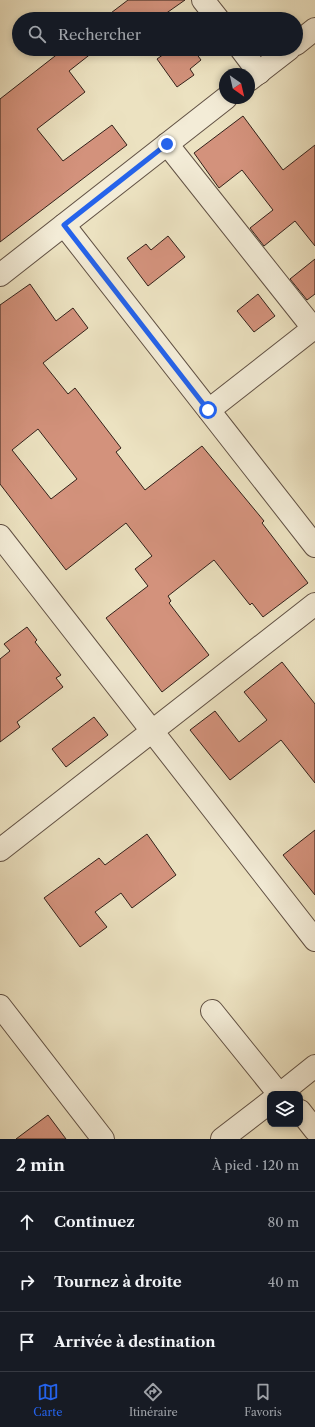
<!DOCTYPE html>
<html lang="fr">
<head>
<meta charset="utf-8">
<style>
	:root { --surface:#171b24; --page:#20242c; --text:#f1f3f6; --muted:#9ea1a6; --line:#363941; --accent:#2563eb }
	body { margin:0; font-family:"Libre Caslon Text",serif; background:var(--page); color:var(--text) }
	.controls { position:absolute; right:12px; bottom:12px; display:grid; overflow:hidden; border-radius:8px; box-shadow:0 2px 6px #0003 }
	.controls button { width:36px; height:36px; display:grid; place-items:center; padding:0; border:0; border-bottom:1px solid var(--line); background:var(--surface); color:var(--text); font:20px sans-serif }
	.compass { position:absolute; left:219px; top:68px; width:36px; height:36px; border-radius:50%; background:var(--surface); box-shadow:0 2px 6px #0003; rotate:146deg }
	.stop { position:absolute; width:12px; height:12px; margin:-9px; border:3px solid #2563eb; border-radius:50%; background:#fff }
	.stop.end { background:#2563eb; border-color:#fff; box-shadow:0 1px 4px #0008 }
	.list { margin:0; padding:0; list-style:none }
	h2 { display:flex; justify-content:space-between; align-items:center; height:52px; margin:0; padding:0 16px; font-size:17px }
	h2 small { font-size:13px; font-weight:400; color:var(--muted) }
	.list li { display:grid; grid-template-columns:26px 1fr auto; gap:12px; align-items:center; box-sizing:border-box; height:60px; padding:0 16px; border-top:1px solid var(--line) }
	.list b { display:block; font-size:15px; white-space:nowrap }
	.list em { font-size:13px; font-style:normal; color:var(--muted) }
	.icon { flex:none; width:22px; height:22px; fill:none; stroke:currentColor; stroke-width:2; stroke-linecap:round; stroke-linejoin:round }
	.map { position:relative; flex:none; width:315px; height:1139px; overflow:hidden }
	.search { position:absolute; background:var(--surface); box-shadow:0 2px 6px #0003; left:12px; right:12px; top:12px; height:44px; display:flex; align-items:center; gap:10px; box-sizing:border-box; padding:0 14px; border-radius:22px; color:var(--muted); font-size:15px }
	.sheet { height:232px; background:var(--surface) }
	nav { display:flex; justify-content:space-around; align-items:center; box-sizing:border-box; height:56px; border-top:1px solid var(--line); background:var(--surface); font-size:11px; color:var(--muted) }
	nav a { display:grid; justify-items:center; gap:2px }
	nav .on { color:var(--accent) }
	.map>svg:first-child { display:block }
</style>
</head>
<body>
<div class="map">
<svg width="315" height="1139" viewBox="0 0 315 1139">
	<rect width="100%" height="100%" fill="#ece2c1"/>
	<filter id="stains"><feTurbulence type="fractalNoise" baseFrequency=".005" numOctaves="4"/><feColorMatrix values="0 0 0 0 .2 0 0 0 0 .09 0 0 0 0 .02 0 0 0 .5 -.17"/></filter>
	<radialGradient id="worn" r=".72"><stop offset=".6" stop-color="#630" stop-opacity="0"/><stop offset="1" stop-color="#630" stop-opacity=".3"/></radialGradient>
	<g fill="#d3927c" stroke="#33211a" fill-rule="evenodd">
		<polygon points="128,0 185,0 158,19 103,19"/>
		<polygon points="64,49 97,49 69,71 85,92 37,129 63,161 112,125 127,145 0,242 0,99"/>
		<polygon points="171,49 193,49 201,60 190,69 194,75 177,87 157,59"/>
		<polygon points="243,116 283,170 315,145 315,246 295,221 264,246 250,228 273,210 242,170 219,188 194,153"/>
		<polygon points="168,236 185,257 148,286 127,258 146,244 151,250"/>
		<polygon points="315,259 315,294 307,300 290,279"/>
		<path d="M30,284L56,321L73,308L88,328L43,363L68,394L75,388L121,448L116,452L145,490L202,446L264,521L262,523L308,583L263,617L252,603L250,605L214,560L168,596L171,601L169,603L209,655L162,692L106,618L148,586L135,569L152,556L126,523L66,570L0,484V305ZM38,429L77,479L51,499L12,450Z"/>
		<polygon points="258,294 275,316 254,332 237,311"/>
		<polygon points="27,627 37,640 35,642 61,675 56,678 63,687 17,722 20,727 0,742 0,659 10,651 4,644"/>
		<polygon points="282,662 315,704 315,783 281,740 230,780 190,730 215,711 239,742 267,720 244,692"/>
		<polygon points="94,717 108,735 66,767 52,749"/>
		<polygon points="315,830 315,895 283,855"/>
		<polygon points="147,834 176,875 132,908 121,893 95,912 107,927 80,947 44,898 99,858 105,865"/>
		<polygon points="48,1115 66,1139 16,1139"/>
	</g>
	<g fill="none" stroke-linecap="round" stroke-linejoin="round">
		<defs>
			<g id="minor">
				<polyline points="203,0 218,19"/>
				<polyline points="296,44 315,29"/>
				<polyline points="241,49 259,73"/>
				<polyline points="249,80 289,49"/>
				<polyline points="167,144 313,328"/>
				<polyline points="64,225 315,546"/>
				<polyline points="0,275 226,98"/>
				<polyline points="209,410 315,327"/>
				<polyline points="0,536 315,940"/>
				<polyline points="0,850 315,604"/>
				<polyline points="0,1006 103,1139"/>
				<polyline points="212,1011 279,1094"/>
				<polyline points="280,1094 315,1066"/>
				<polyline points="300,1111 315,1130"/>
				<polyline points="222,1139 270,1102"/>
			</g>
		</defs>
		<use href="#minor" stroke="#615144" stroke-width="24"/>
		<use href="#minor" stroke="#f3ecd7" stroke-width="22"/>
	</g>
	<g fill="none" stroke-linecap="round" stroke-linejoin="round">
		<polyline stroke="#2563eb" stroke-width="5" points="167,144 64,225 208,410"/>
	</g>
	<rect width="100%" height="100%" filter="url(#stains)"/>
	<rect width="100%" height="100%" fill="url(#worn)"/>
</svg>
<div class="controls">
<button><svg class="icon" aria-label="layers" viewBox="0 0 24 24"><path d="M12 4l9 5-9 5-9-5zM3 14l9 5 9-5"/></svg></button>
</div>
<svg class="compass" viewBox="-18 -18 36 36"><path d="M0-13l5 13h-10z" fill="#e53935"/><path d="M0 13l5-13h-10z" fill="#9ea1a6"/></svg>
<div class="stop" style="left:208px;top:410px"></div>
<div class="stop end" style="left:167px;top:144px"></div>
<div class="search"><svg class="icon" aria-label="search" viewBox="0 0 24 24"><circle cx="10" cy="10" r="6"/><path d="M15 15l6 6"/></svg>Rechercher</div>
</div>
<section class="sheet">
<h2>2 min<small>À pied · 120 m</small></h2>
<ul class="list">
<li><svg class="icon" aria-label="ahead" viewBox="0 0 24 24"><path d="M12 20V5M6 11l6-6 6 6"/></svg><div><b>Continuez</b></div><em>80 m</em></li>
<li><svg class="icon" aria-label="right" viewBox="0 0 24 24"><path d="M7 20v-9h11M14 6l5 5-5 5"/></svg><div><b>Tournez à droite</b></div><em>40 m</em></li>
<li><svg class="icon" aria-label="arrive" viewBox="0 0 24 24"><path d="M6 21V4h12l-3 4 3 4H6"/></svg><div><b>Arrivée à destination</b></div></li>
</ul>
</section>
<nav>
<a class="on"><svg class="icon" aria-label="map" viewBox="0 0 24 24"><path d="M3 6l6-2 6 2 6-2v14l-6 2-6-2-6 2zM9 4v14M15 6v14"/></svg>Carte</a>
<a><svg class="icon" aria-label="directions" viewBox="0 0 24 24"><path d="M12 3l9 9-9 9-9-9zM9 14v-3h6M13 9l2 2-2 2"/></svg>Itinéraire</a>
<a><svg class="icon" aria-label="saved" viewBox="0 0 24 24"><path d="M7 4h10v16l-5-4-5 4z"/></svg>Favoris</a>
</nav>
</body>
</html>
